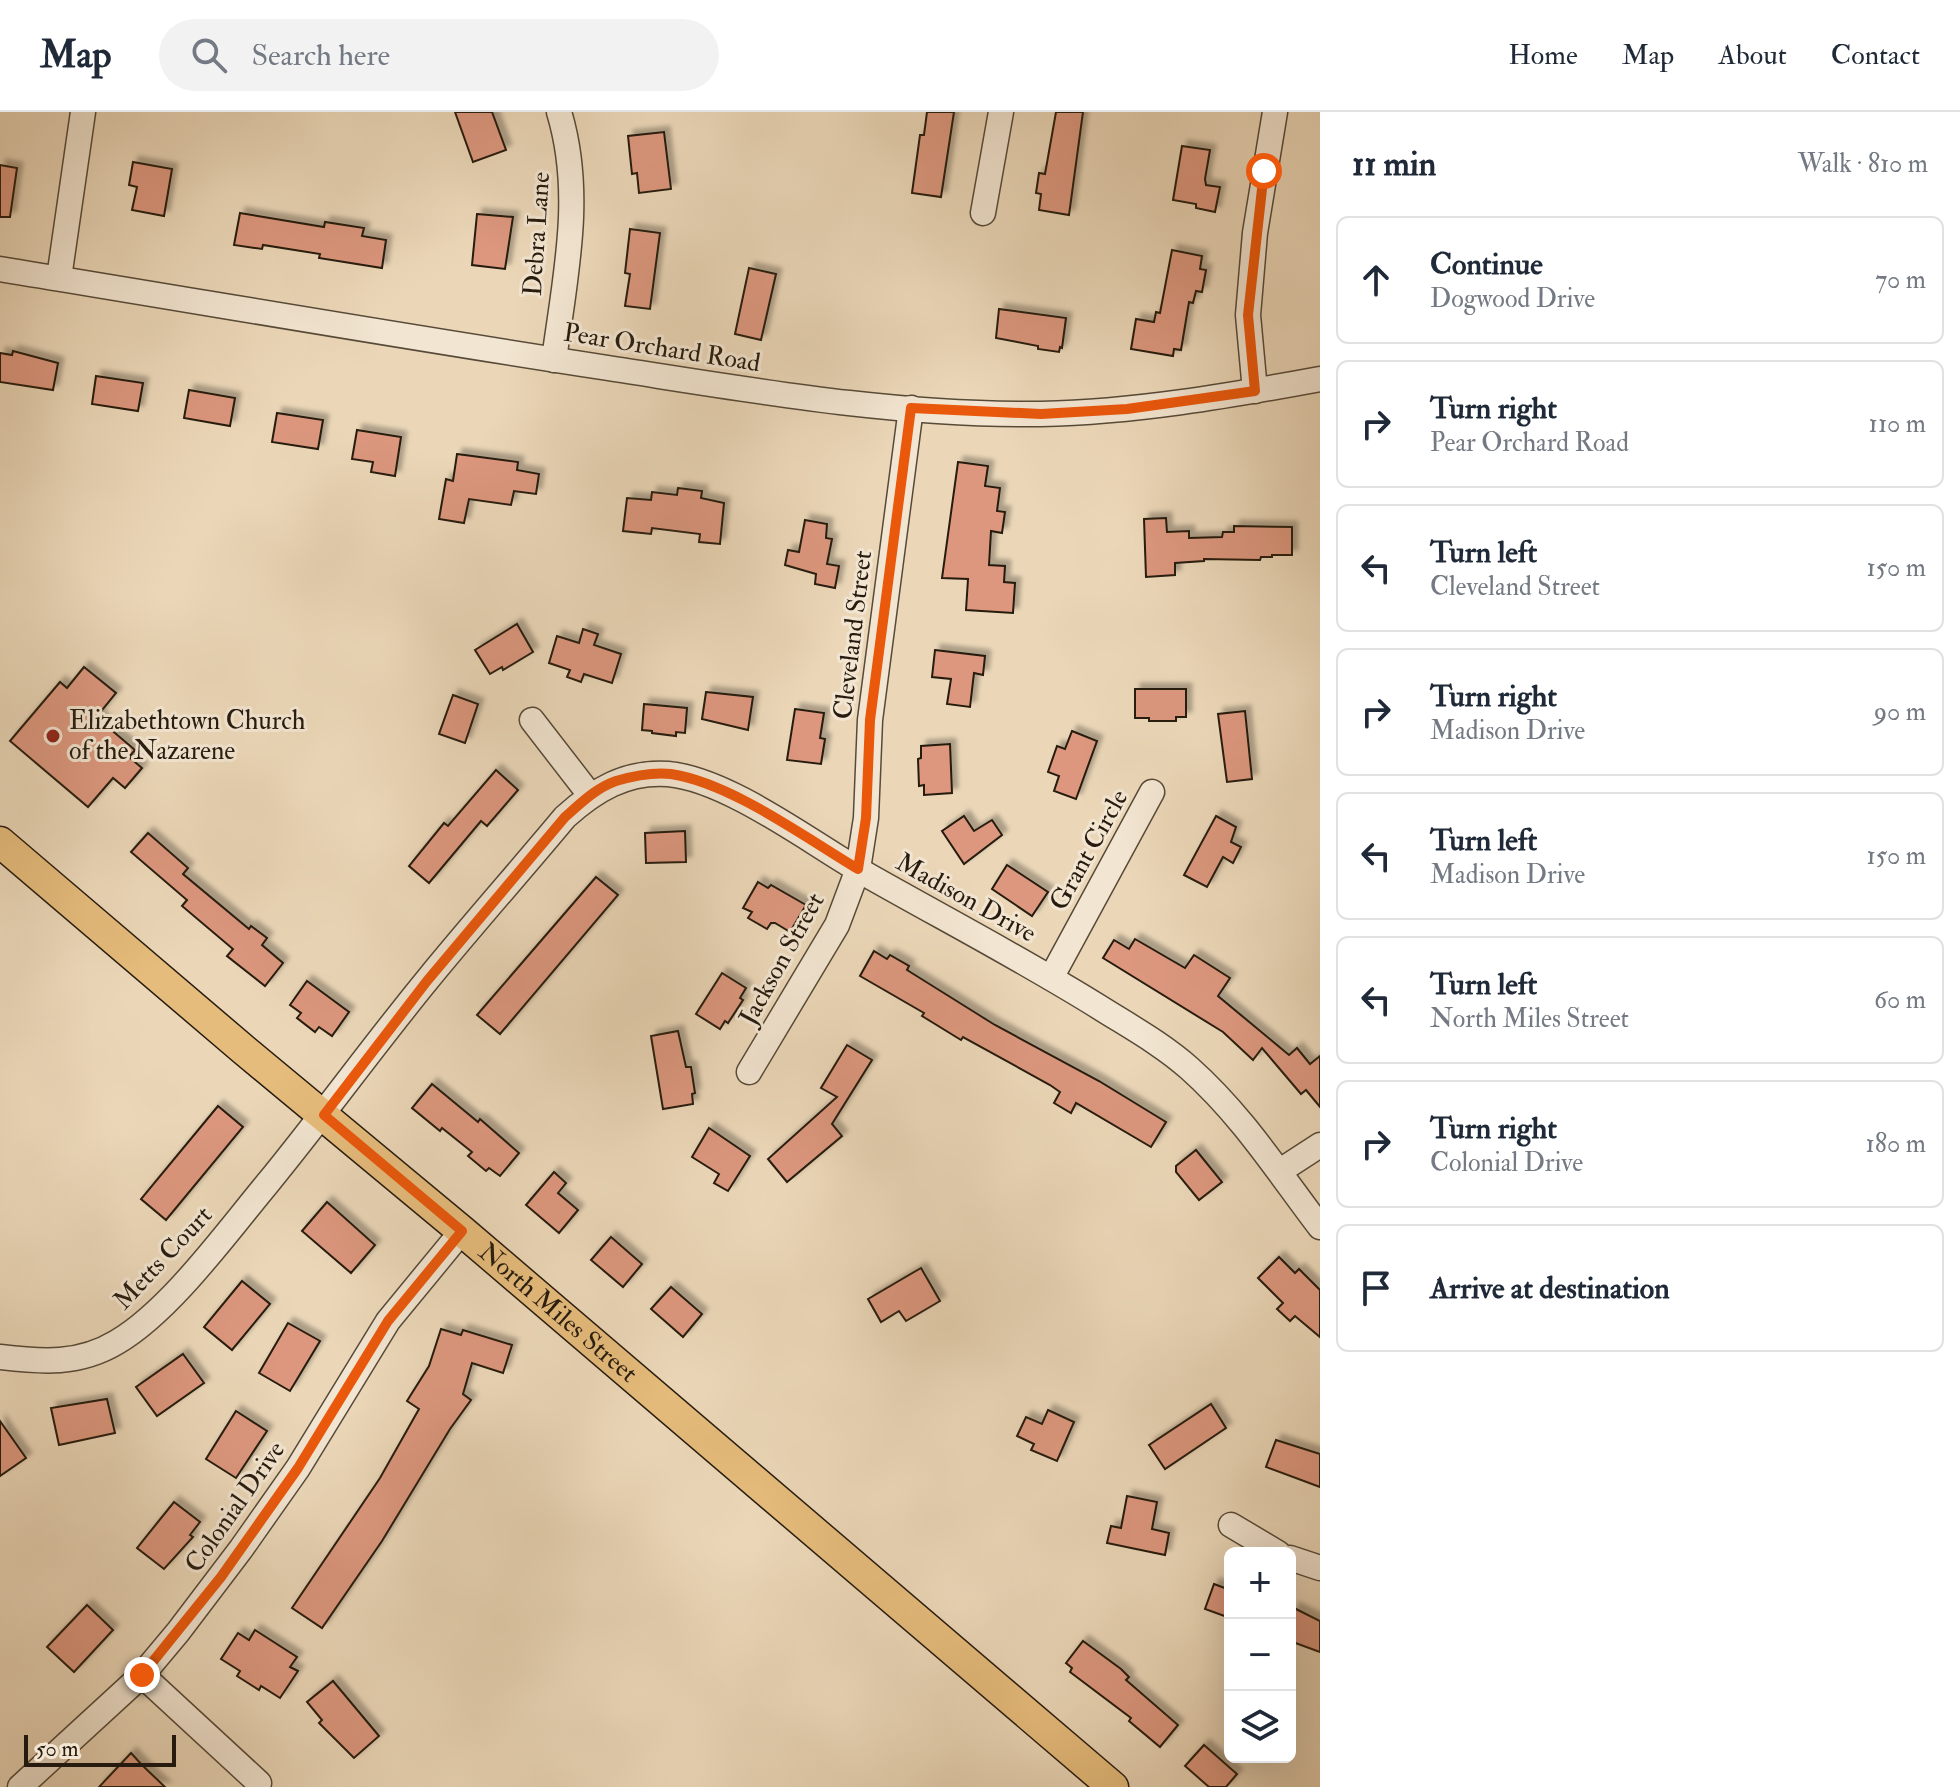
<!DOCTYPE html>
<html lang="en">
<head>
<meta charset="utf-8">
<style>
	:root { --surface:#fff; --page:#f2f2f3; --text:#1f2937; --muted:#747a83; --line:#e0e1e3 }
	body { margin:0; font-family:"IM FELL Double Pica",serif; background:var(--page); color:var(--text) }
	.controls { position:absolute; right:24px; bottom:24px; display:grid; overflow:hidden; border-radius:12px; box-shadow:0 8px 32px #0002 }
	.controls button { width:72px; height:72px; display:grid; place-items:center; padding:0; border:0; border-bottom:2px solid var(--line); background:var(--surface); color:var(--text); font:40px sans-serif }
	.scale { position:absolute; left:24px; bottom:20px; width:152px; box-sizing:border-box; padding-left:8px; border:4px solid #261b0e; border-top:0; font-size:22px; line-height:28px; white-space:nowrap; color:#261b0e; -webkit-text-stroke:6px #f2e5d1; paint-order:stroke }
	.stop { position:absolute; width:24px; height:24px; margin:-18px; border:6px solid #ea580c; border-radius:50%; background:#fff }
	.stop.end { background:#ea580c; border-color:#fff; box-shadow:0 2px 8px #0008 }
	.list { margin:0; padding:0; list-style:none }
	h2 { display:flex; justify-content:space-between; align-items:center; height:104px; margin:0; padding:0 32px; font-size:34px }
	h2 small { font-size:26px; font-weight:400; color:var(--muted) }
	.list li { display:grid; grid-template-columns:52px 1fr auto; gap:24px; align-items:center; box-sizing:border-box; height:128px; margin:0 16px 16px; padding:0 16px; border:2px solid var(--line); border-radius:12px }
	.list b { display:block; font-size:30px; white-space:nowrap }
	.list p { margin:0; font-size:26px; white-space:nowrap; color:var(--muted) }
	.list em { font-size:26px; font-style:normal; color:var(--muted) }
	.icon { flex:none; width:44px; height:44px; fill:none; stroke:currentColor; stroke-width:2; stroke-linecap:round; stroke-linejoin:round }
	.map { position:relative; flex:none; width:1320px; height:1675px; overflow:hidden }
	header { display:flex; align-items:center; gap:48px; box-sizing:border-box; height:112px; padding:0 40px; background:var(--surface); border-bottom:2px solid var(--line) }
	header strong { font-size:38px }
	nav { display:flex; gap:44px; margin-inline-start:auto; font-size:28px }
	.search { width:560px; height:72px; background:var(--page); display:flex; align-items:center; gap:20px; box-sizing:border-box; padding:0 28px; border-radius:44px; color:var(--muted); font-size:30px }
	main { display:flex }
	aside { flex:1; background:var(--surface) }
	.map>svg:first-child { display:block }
</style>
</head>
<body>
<header>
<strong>Map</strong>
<div class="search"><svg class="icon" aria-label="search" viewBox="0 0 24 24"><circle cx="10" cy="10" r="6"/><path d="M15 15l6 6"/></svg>Search here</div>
<nav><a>Home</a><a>Map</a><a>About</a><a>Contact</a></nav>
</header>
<main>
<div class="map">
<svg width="1320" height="1675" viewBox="0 0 1320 1675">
	<defs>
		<filter id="shadow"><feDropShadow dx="5.5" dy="-5.5" stdDeviation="2" flood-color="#0004"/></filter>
	</defs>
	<rect width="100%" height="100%" fill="#ebd7b8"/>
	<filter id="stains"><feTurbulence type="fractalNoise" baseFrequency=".0025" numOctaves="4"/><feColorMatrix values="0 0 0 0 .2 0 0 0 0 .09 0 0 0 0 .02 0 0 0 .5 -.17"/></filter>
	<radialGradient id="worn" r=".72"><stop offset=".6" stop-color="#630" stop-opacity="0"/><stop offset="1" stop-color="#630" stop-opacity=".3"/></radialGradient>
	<g fill="#dc977e" stroke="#261b0e" stroke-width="2" filter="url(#shadow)">
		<polygon points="455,0 492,0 506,38 473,50"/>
		<polygon points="927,0 954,0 941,85 912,81 920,23 924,23"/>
		<polygon points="1056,0 1083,0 1069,103 1039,98 1041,82 1036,81 1039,61 1045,62"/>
		<polygon points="664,20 671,77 639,81 637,61 632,62 628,24"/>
		<polygon points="1182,34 1210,38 1205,67 1206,73 1220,75 1215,100 1196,96 1196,92 1173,88"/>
		<polygon points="133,50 172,57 164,104 132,98 137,75 129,73"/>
		<polygon points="0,53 17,56 10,105 0,105"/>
		<polygon points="240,101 324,115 325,110 364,116 362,124 386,128 382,156 319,146 320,142 263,133 262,137 234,133"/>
		<polygon points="477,102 513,105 505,157 472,153"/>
		<polygon points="630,117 660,121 650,197 625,194 630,162 625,161"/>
		<polygon points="1172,138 1202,144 1200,157 1206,158 1202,180 1196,179 1193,191 1189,190 1181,238 1174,237 1173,244 1131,237 1136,207 1154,210 1156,200 1160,201"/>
		<polygon points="749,156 776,162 761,228 735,222"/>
		<polygon points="999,197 1066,206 1062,236 1060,235 1059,240 1038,237 1038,234 996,226"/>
		<polygon points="13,239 58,251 53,278 0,270 0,241 12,243"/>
		<polygon points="96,264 143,271 138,299 92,292"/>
		<polygon points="189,278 235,286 230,314 184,306"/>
		<polygon points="277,301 323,308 318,337 272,330"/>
		<polygon points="357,318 401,325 395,364 371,360 373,350 352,347"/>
		<polygon points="457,342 518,350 517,358 539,362 536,382 514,379 511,393 469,387 464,411 439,407 446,367 453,369"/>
		<polygon points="958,350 988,354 985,374 1000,376 997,399 1005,400 1002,421 991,419 989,453 1005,454 1004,470 1015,471 1013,501 966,498 968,467 942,466"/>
		<polygon points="678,376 702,379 701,386 724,391 720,432 699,430 700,422 652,416 651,422 623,419 627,386 651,388 652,380 677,383"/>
		<polygon points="1166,406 1167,420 1189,419 1189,426 1222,425 1223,420 1234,420 1234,414 1292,415 1292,443 1272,443 1272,445 1261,445 1260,448 1204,447 1204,449 1175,451 1175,463 1146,465 1144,407"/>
		<polygon points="805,408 827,412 826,426 832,427 827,452 839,454 835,476 815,472 816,462 785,453 788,438 799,440"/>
		<polygon points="517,512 533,540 503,558 502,555 490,562 475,538"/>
		<polygon points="583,517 598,522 594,533 621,542 612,571 584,562 581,570 567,565 570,558 549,551 557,524 579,531"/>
		<polygon points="935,538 985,544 983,563 974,561 970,595 947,592 951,567 932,565"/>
		<polygon points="84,555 116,581 98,603 104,608 102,610 135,638 129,645 142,656 125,676 113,666 88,695 10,629 60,570 67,576"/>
		<polygon points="1135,577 1186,577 1186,605 1176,605 1176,609 1149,609 1149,606 1135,606"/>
		<polygon points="706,580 753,585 748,618 702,607"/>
		<polygon points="453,583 478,592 465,631 439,622"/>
		<polygon points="644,592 687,596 685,621 676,620 676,624 652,621 652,619 642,618"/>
		<polygon points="795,597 824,601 820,626 825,627 821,652 787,648"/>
		<polygon points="1245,599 1252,667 1227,670 1218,602"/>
		<polygon points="1072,619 1097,629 1076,687 1054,679 1059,664 1048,660 1057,634 1065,637"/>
		<polygon points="950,632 952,681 924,683 924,673 919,674 918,647 921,646 921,634"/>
		<polygon points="496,658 518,678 487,714 481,709 429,771 409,754 444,711 448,714"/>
		<polygon points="964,704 974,719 992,708 1002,723 964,752 942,719"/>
		<polygon points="1216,704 1236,715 1231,730 1241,735 1233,751 1223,745 1207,775 1184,763"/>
		<polygon points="685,719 686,750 646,751 645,721"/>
		<polygon points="148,721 188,756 183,762 249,817 251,814 267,826 262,833 283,851 265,874 227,844 233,837 182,794 187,788 131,740"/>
		<polygon points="1007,753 1048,780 1032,804 992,777"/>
		<polygon points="596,765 618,783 500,922 477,903"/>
		<polygon points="758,770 768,776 771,773 806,793 790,820 775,811 771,811 767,817 748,806 752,800 743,796"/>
		<polygon points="1135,827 1185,856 1194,843 1230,866 1218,884 1289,943 1297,936 1310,952 1320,944 1320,995 1306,978 1301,982 1262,936 1253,948 1223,920 1103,846 1114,828 1129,837"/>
		<polygon points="874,839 887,847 890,843 909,854 907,858 995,913 1099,969 1166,1010 1151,1035 1076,991 1071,1001 1054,991 1060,980 1050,973 963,925 961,928 922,904 924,901 860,864"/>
		<polygon points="722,861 746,876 740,886 743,888 728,911 725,909 720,917 696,902"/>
		<polygon points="307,869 349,900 332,924 319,915 315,920 297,906 301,901 290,893"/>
		<polygon points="678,919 686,955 691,955 695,981 692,982 693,992 663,997 651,924"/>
		<polygon points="847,933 872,948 832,1012 842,1024 787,1070 768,1047 837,985 821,976"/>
		<polygon points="432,972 478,1010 480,1007 519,1041 500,1064 489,1056 486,1059 468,1044 472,1040 442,1016 440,1019 412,996"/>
		<polygon points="218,994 243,1015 166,1108 141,1087"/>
		<polygon points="709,1016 750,1044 728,1079 714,1071 719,1062 692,1045"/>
		<polygon points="1196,1038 1222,1070 1199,1088 1176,1060 1176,1054"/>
		<polygon points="554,1060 566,1071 558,1081 578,1098 559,1121 526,1093"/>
		<polygon points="327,1090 375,1133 351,1161 302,1119"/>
		<polygon points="611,1125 642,1152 623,1175 591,1148"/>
		<polygon points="1279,1145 1295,1161 1299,1157 1320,1178 1320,1225 1295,1204 1290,1209 1277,1197 1283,1191 1258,1166"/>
		<polygon points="921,1156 940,1189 906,1209 899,1199 881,1210 868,1187"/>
		<polygon points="242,1169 270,1192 232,1238 204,1215"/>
		<polygon points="671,1175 702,1202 683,1225 651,1197"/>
		<polygon points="288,1211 320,1229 290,1279 259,1261"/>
		<polygon points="441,1217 461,1223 463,1218 512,1233 503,1261 472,1251 463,1282 471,1288 450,1317 382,1429 322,1516 292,1496 380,1366 419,1297 407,1289 429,1254"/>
		<polygon points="183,1242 204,1271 157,1304 136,1275"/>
		<polygon points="107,1287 115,1321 59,1333 51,1296"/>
		<polygon points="1211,1292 1226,1316 1165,1357 1149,1333"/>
		<polygon points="1048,1298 1074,1310 1057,1349 1031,1338 1034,1332 1017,1324 1026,1305 1042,1312"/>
		<polygon points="236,1299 267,1319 236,1366 206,1347"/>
		<polygon points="0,1309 26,1346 0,1364"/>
		<polygon points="1276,1328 1320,1342 1320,1375 1266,1355"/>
		<polygon points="1127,1384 1157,1390 1152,1417 1169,1421 1165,1443 1107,1431 1111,1414 1121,1416"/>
		<polygon points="174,1390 200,1410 190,1423 193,1425 164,1457 137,1436"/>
		<polygon points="1214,1472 1230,1478 1230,1506 1205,1497"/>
		<polygon points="87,1493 113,1518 74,1560 47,1535"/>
		<polygon points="1294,1496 1320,1509 1320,1540 1290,1529 1290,1506"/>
		<polygon points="255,1518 297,1545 290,1555 298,1559 280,1586 261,1574 259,1578 237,1564 240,1559 221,1547 238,1521 249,1528"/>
		<polygon points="1083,1529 1121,1557 1129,1565 1126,1568 1178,1613 1160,1635 1129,1609 1131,1606 1070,1560 1072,1556 1066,1551"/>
		<polygon points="333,1569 379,1624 354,1646 319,1611 322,1608 307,1590"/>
		<polygon points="1204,1633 1237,1662 1226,1675 1209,1675 1185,1654"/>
		<polygon points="131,1641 142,1653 165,1675 99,1675"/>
	</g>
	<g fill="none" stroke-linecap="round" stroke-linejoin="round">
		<defs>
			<g id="minor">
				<polyline points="983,101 1001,0"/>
				<path d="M0,157C203,190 405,225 608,256C751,278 896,304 1041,302C1135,300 1228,284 1320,267"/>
				<polyline points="59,166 83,0"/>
				<path d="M554,248C565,165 584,82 559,0"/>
				<polyline points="1255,279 1248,203 1255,121 1275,0"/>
				<polyline points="532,608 590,683"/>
				<polyline points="1051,866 1152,680"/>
				<polyline points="749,960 837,813 858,757 866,706 870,608 911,296"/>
				<polyline points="1280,1059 1320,1033"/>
				<path d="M0,1245C42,1250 79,1253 117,1230C170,1199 227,1120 267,1072C322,1005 373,934 428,867C473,812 520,759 565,705C595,678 626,659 668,662C727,667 810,730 862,760C941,805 1022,847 1099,895C1129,914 1162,932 1189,956C1242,1003 1278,1060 1320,1115"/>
				<polyline points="1231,1413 1278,1441"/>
				<polyline points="1290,1446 1320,1456"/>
				<polyline points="142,1563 259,1671"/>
				<polyline points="20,1675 142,1563 178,1520 241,1437 298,1356 388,1209 462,1119"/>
			</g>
			<g id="major">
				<path id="s1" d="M0,730L244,938L462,1119L1113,1675"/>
			</g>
		</defs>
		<use href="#minor" stroke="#574a38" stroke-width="27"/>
		<use href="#major" stroke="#261b0e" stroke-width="33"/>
		<use href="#minor" stroke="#f2e5d1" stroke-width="24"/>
		<use href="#major" stroke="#e6bc7c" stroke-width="30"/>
	</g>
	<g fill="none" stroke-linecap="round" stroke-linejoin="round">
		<path stroke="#ea580c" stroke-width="10" d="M142,1563L221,1465L298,1356L388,1209L462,1119L324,1003L427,869L565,705C581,691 596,676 616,669C633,664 653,660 671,662C731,671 806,726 858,757L866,706L870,608L911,296L1041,302L1127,297L1255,279L1248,203L1264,59"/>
	</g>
	<circle fill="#8f2418" stroke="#f2e5d1" stroke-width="3" cx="53" cy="624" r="8"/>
	<g text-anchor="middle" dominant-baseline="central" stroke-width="6" stroke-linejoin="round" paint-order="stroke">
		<g font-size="26" fill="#261b0e" stroke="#f2e5d1">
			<text transform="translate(537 122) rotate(-86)">Debra Lane</text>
			<text transform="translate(662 236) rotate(9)">Pear Orchard Road</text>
			<text transform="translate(853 523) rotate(-83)">Cleveland Street</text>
			<text transform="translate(1089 738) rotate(-61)">Grant Circle</text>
			<text transform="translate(966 786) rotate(29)">Madison Drive</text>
			<text transform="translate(782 847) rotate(-61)">Jackson Street</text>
			<text transform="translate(163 1146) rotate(-47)">Metts Court</text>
			<text stroke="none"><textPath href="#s1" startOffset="730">North Miles Street</textPath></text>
			<text transform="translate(235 1395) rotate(-55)">Colonial Drive</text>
		</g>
		<g font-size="26" fill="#261b0e" stroke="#f2e5d1" text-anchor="start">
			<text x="69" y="609">Elizabethtown Church<tspan x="69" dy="30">of the Nazarene</tspan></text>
		</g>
	</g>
	<rect width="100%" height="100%" filter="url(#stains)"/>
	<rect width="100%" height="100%" fill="url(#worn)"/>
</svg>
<div class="controls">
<button>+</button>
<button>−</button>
<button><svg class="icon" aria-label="layers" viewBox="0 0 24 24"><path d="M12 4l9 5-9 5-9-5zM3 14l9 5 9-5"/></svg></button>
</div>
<div class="scale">50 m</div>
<div class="stop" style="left:1264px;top:59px"></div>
<div class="stop end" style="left:142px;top:1563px"></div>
</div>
<aside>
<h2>11 min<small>Walk · 810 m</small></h2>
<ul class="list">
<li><svg class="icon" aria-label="ahead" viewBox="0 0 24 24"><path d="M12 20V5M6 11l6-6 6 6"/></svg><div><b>Continue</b><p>Dogwood Drive</p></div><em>70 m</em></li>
<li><svg class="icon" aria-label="right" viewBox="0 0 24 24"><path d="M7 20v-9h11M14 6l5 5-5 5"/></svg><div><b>Turn right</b><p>Pear Orchard Road</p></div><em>110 m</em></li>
<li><svg class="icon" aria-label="left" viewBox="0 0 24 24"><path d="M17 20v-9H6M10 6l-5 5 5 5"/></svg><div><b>Turn left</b><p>Cleveland Street</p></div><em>150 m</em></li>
<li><svg class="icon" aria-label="right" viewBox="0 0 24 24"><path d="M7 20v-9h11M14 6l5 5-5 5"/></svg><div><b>Turn right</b><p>Madison Drive</p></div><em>90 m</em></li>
<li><svg class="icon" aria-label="left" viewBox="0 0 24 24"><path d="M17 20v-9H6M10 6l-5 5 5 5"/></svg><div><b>Turn left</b><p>Madison Drive</p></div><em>150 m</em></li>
<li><svg class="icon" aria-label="left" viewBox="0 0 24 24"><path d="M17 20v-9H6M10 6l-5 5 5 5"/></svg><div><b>Turn left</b><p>North Miles Street</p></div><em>60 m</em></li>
<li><svg class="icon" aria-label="right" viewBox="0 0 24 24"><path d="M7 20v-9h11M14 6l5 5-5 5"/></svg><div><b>Turn right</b><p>Colonial Drive</p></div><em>180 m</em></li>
<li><svg class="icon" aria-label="arrive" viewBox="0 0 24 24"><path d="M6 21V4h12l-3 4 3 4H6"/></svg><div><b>Arrive at destination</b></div></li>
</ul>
</aside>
</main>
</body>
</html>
